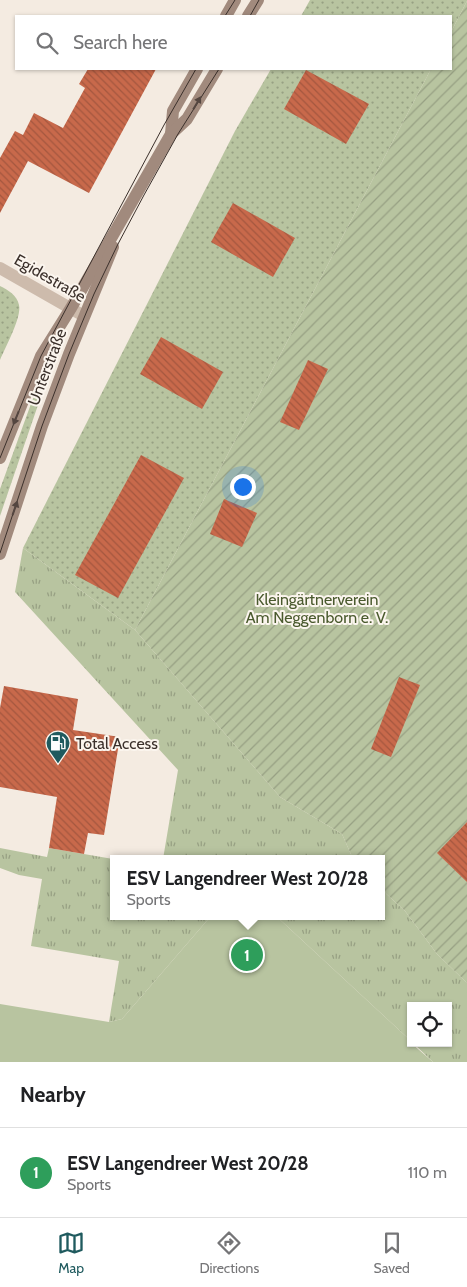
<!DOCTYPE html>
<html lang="en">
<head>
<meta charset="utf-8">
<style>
	:root { --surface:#fff; --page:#f6f6f6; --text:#202124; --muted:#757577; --line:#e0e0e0; --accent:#1f5a5e }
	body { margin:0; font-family:Cabin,sans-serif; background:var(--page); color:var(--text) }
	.controls { position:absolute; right:15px; bottom:15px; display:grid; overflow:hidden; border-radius:0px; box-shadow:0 1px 4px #0004 }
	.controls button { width:45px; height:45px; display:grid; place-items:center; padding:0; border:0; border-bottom:1px solid var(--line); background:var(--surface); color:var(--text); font:25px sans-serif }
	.you { position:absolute; left:242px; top:486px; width:18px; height:18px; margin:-12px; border:4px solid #fff; border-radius:50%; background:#1a73e8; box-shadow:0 0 0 8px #1a73e833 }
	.badge { display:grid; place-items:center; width:32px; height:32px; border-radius:50%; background:var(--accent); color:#fff; font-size:16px; font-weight:700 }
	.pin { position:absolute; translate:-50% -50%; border:2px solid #fff; box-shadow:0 1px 5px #0006 }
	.popup { position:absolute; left:110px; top:855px; width:275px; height:65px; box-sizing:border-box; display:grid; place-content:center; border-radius:0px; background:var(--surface); filter:drop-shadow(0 1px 4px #0005); font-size:16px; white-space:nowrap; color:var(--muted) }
	.popup b { font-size:19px; color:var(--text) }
	.popup::after { content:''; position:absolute; left:50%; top:100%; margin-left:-10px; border:10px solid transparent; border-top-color:var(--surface) }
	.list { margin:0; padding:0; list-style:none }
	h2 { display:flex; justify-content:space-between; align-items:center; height:65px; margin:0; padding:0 20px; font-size:21px }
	h2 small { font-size:16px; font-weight:400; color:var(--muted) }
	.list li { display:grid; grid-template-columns:32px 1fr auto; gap:15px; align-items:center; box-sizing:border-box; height:90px; padding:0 20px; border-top:1px solid var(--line) }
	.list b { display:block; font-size:19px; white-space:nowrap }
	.list p { margin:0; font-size:16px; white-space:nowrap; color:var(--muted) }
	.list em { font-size:16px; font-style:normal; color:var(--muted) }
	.icon { flex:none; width:28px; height:28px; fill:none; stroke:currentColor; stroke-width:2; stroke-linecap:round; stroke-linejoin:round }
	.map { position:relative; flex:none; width:467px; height:1062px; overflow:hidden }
	.search { position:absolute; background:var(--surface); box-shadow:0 1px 4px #0004; left:15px; right:15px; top:15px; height:55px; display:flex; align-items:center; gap:12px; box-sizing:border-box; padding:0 18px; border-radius:0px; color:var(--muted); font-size:19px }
	.sheet { height:155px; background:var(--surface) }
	nav { display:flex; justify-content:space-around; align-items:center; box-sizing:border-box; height:70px; border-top:1px solid var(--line); background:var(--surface); font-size:14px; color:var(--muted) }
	nav a { display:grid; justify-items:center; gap:2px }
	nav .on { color:var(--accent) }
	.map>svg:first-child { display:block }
</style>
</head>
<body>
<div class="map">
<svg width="467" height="1062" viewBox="0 0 467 1062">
	<defs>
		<pattern id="grass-dots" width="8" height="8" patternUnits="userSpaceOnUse" patternTransform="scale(1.25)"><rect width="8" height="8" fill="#b8c4a0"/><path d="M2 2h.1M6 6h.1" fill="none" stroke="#97a083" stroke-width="1.8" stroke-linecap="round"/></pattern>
		<pattern id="park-tufts" width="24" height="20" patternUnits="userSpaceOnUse" patternTransform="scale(1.25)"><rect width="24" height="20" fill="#b8c4a0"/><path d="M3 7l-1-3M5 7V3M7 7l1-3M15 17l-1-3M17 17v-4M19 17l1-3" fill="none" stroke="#97a083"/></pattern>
		<pattern id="garden-furrows" width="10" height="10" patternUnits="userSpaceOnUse" patternTransform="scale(1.25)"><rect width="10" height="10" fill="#b8c4a0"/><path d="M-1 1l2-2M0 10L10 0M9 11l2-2" fill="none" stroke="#97a083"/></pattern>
		<pattern id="building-back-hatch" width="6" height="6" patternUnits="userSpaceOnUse" patternTransform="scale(1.25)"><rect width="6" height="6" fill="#c8694b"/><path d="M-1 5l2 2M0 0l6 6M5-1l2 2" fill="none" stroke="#a4573f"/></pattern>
	</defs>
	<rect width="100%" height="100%" fill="#f4ebe1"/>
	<g fill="url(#grass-dots)">
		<polygon points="310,0 467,0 467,1 451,32 451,16 301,16"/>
		<polygon points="271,69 431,69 135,630 23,548 235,131"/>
		<path d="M0,286C8,290 17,295 19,305C22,317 5,348 0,360Z"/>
		<polygon points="56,345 61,347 38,405 0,516 0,489 32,401"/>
	</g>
	<g fill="url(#park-tufts)">
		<polygon points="23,548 135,630 280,797 342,834 353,859 163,859 178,770 15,592"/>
		<polygon points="0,848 47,857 49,848 113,859 113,916 211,916 122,1019 109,1022 119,961 31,946 42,879 19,875 0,868"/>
		<polygon points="381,889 405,911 437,954 467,983 467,1062 433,1062 413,1043 448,1043 448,1006 411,1006 411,1041 276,916 381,916"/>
	</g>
	<polygon fill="url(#garden-furrows)" points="467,1 467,983 437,954 405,911 381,889 381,859 353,859 342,834 280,797 135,630 431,69 451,69 451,32"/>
	<polygon fill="#b8c4a0" points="211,916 276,916 411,1041 411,1043 433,1062 0,1062 0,1004 109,1022 122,1019"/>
	<g fill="url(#building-back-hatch)">
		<polygon points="88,69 156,69 89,193 28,161 0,213 0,158 15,131 23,135 34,113 63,128 85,88 79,84"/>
		<polygon points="306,70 369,104 346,144 284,109"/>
		<polygon points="233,203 295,238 273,277 211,242"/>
		<polygon points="161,337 223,372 202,409 140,374"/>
		<polygon points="308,360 328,369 299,430 280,422"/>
		<polygon points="141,455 184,478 118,598 75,575"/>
		<polygon points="224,499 257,513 242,547 210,534"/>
		<polygon points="399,677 420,685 391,757 371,749"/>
		<polygon points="4,686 78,699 73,730 120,737 104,835 88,833 84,854 49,848 57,797 0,787 0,708"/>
		<polygon points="467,822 467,882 437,853"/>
	</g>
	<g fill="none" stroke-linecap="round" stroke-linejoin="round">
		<polyline stroke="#cdbbac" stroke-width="12" points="0,268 84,316"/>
		<g stroke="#a18a7d" stroke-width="12">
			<polyline points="226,16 235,0"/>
			<polyline points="248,16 258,0"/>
			<polyline points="171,134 173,111 197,69"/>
			<polyline points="0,458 41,356 71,308 171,134 187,119 217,69"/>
			<polyline points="0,554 42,426 69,354 113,247"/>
		</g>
		<g stroke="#3b302b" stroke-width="1">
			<polyline points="225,16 235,0"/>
			<polyline points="250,16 259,0"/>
			<polyline points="0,458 41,356 164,125 196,69"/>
			<polyline points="0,553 42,426 69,354 94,294 118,244 144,195 178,134 219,69"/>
		</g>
	</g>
	<defs><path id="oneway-solid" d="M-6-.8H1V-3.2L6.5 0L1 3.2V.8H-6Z" transform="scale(1.25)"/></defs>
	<g fill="#544640">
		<use href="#oneway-solid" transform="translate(197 103) rotate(-59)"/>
		<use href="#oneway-solid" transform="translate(16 418) rotate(112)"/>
		<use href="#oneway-solid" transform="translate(15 508) rotate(-71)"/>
	</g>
	<defs>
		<symbol id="fuel-pin" viewBox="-11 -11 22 30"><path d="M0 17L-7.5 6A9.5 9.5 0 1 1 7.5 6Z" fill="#1f5a5e" stroke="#fbf5ee"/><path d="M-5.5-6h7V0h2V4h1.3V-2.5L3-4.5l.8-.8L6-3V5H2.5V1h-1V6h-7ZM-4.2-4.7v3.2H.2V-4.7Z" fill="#fff"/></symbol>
	</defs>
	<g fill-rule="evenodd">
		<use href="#fuel-pin" x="44" y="729" width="28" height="38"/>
	</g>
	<g text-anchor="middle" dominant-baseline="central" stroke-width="4" stroke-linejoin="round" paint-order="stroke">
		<g font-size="16" fill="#3b302b" stroke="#fbf5ee">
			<text transform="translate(50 278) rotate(30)">Egidestraße</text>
			<text transform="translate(47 367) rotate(-69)">Unterstraße</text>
		</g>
		<g font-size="16" fill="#4a5a2e" stroke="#fbf5ee">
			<text x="317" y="599">Kleingärtnerverein<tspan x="317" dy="18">Am Neggenborn e. V.</tspan></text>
		</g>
		<g font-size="16" fill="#3b302b" stroke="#fbf5ee" text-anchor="start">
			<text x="76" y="743">Total Access</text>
		</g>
	</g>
</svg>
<div class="controls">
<button><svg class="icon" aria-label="locate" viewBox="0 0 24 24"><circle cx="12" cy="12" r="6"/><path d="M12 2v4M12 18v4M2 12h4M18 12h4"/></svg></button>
</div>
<div class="you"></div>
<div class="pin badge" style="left:247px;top:955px;background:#2e9e5b">1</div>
<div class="popup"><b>ESV Langendreer West 20/28</b>Sports</div>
<div class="search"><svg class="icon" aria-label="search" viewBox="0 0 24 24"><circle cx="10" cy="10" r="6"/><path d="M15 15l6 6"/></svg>Search here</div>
</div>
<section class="sheet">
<h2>Nearby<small></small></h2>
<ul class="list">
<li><span class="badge" style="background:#2e9e5b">1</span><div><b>ESV Langendreer West 20/28</b><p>Sports</p></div><em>110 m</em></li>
</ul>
</section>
<nav>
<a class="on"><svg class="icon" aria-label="map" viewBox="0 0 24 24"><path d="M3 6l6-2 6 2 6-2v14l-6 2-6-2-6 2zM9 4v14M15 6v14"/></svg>Map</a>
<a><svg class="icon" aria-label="directions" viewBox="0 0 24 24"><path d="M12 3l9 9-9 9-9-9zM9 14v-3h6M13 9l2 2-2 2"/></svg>Directions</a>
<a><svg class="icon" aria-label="saved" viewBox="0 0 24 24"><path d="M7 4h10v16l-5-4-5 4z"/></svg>Saved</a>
</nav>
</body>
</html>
